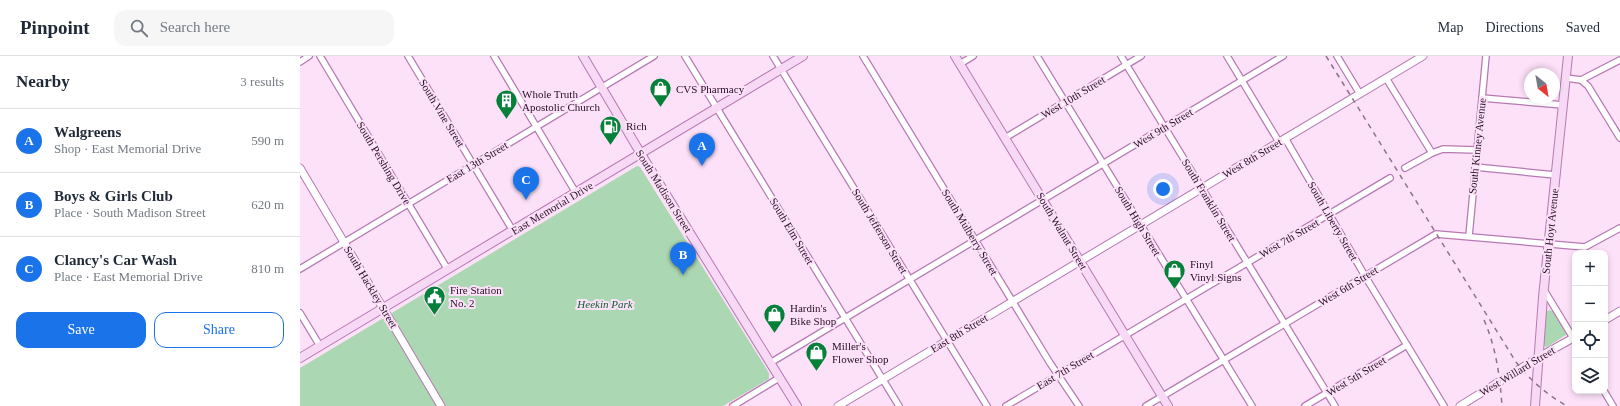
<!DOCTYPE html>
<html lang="en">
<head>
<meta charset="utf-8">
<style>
	:root { --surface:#fff; --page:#f6f6f7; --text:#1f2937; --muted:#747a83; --line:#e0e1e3; --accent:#1a73e8 }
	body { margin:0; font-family:Georgia,serif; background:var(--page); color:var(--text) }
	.controls { position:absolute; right:12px; bottom:12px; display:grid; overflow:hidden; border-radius:8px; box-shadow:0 2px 6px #0003 }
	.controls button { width:36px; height:36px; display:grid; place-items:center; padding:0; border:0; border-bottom:1px solid var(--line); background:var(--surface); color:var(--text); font:20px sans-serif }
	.compass { position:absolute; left:1224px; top:12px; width:36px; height:36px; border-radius:50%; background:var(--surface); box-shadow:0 2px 6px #0003; rotate:149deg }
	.you { position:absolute; left:863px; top:133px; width:14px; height:14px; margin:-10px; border:3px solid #fff; border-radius:50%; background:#1a73e8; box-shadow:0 0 0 6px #1a73e833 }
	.badge { display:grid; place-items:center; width:26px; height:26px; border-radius:50%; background:var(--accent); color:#fff; font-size:13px; font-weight:700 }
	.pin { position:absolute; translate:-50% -33px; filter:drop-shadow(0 1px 2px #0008) }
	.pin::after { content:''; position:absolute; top:21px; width:14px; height:12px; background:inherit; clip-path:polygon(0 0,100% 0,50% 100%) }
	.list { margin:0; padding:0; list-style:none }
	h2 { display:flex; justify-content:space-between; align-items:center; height:52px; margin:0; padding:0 16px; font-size:17px }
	h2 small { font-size:13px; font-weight:400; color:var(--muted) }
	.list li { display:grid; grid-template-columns:26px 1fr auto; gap:12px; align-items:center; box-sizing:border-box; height:64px; padding:0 16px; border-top:1px solid var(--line) }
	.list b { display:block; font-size:15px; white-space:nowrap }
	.list p { margin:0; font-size:13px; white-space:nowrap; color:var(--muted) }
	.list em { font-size:13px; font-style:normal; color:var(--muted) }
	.actions { display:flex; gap:8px; padding:12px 16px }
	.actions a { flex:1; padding:9px 0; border:1px solid var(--accent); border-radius:12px; text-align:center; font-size:14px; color:var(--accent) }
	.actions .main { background:var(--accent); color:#fff }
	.icon { flex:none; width:22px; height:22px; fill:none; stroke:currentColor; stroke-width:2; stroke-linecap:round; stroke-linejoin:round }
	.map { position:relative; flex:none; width:1320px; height:350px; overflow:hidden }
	header { display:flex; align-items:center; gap:24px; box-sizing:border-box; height:56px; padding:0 20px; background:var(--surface); border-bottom:1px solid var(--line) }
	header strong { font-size:19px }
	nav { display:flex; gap:22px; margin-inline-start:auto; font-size:14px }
	.search { width:280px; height:36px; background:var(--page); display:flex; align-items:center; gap:10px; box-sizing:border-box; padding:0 14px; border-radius:12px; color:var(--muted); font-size:15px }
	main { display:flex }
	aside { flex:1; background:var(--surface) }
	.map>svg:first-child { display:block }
</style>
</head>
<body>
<header>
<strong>Pinpoint</strong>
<div class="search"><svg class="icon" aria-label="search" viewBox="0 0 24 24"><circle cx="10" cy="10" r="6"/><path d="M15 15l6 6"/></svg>Search here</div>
<nav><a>Map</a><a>Directions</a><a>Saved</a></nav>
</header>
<main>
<aside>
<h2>Nearby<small>3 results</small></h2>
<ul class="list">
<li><span class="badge">A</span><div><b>Walgreens</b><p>Shop · East Memorial Drive</p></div><em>590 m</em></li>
<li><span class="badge">B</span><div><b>Boys &amp; Girls Club</b><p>Place · South Madison Street</p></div><em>620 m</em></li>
<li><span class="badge">C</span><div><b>Clancy's Car Wash</b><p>Place · East Memorial Drive</p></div><em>810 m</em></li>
</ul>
<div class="actions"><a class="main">Save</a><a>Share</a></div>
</aside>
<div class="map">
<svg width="1320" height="350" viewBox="0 0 1320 350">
	<rect width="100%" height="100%" fill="#fde1f9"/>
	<g fill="#abd8b2">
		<polygon points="337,110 340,111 469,317 469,323 423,350 0,350 0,312"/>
		<polygon points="1249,254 1255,256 1267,277 1266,279 1247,291 1243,290 1242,287 1246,256"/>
	</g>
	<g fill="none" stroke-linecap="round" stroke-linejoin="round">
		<defs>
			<g id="minor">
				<polyline points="20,0 148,214"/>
				<polyline points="108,0 213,175"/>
				<polyline points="194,0 276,137"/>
				<polyline points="385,0 599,350"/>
				<polyline points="473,0 687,350"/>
				<polyline points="563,0 750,307 779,350"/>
				<polyline points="737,0 952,350"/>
				<polyline points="821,0 1035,350"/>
				<polyline points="927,0 979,86"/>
				<polyline points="1037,0 1060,38"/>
				<polyline points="0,6 9,0"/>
				<polyline points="660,8 673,0"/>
				<polyline points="1086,22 1132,97"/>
				<polyline points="1266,22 1281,24 1288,30 1320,82"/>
				<polyline points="1281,24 1320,4"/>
				<polyline points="1182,42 1263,49"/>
				<polyline points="705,82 841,0"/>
				<polyline points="985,82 1065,220 1144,350"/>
				<polyline points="1175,111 1255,119"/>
				<polyline points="1105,112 1132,97 1143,93 1177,94"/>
				<polyline points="1169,180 1186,0"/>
				<polyline points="0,213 354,0"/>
				<polyline points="1244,234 1275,285"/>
				<polyline points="0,257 20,290"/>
				<polyline points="470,307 983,0"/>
				<polyline points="1304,335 1313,350"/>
				<polyline points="433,350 479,322"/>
				<polyline points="706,350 1090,122"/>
				<polyline points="846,350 1136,178 1285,191 1320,172"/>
				<polyline points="1005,350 1107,289"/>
			</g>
			<g id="tertiary">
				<polyline points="0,112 141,350"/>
				<polyline points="1305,264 1320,255"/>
				<polyline points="538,350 1123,0"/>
				<polyline points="1160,350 1239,301 1275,281"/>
			</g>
			<g id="secondary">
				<polyline points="283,0 341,98 497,350"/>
				<polyline points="655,0 868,350"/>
				<polyline points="0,302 503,0"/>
				<polyline points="1235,350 1243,241 1268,0"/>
			</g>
		</defs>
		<use href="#minor" stroke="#b779b2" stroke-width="8"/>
		<use href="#tertiary" stroke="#b779b2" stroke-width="9"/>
		<use href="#secondary" stroke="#b779b2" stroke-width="10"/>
		<use href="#minor" stroke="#fff" stroke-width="5.5"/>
		<use href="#tertiary" stroke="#fff" stroke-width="7"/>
		<use href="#secondary" stroke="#f7d8f5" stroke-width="8"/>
		<g stroke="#8c728a" stroke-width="1.5" stroke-dasharray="5 5" stroke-linecap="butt">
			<path d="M1026,0L1216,306C1230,324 1247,339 1267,350"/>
			<path d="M1184,264C1196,291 1200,321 1202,350"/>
		</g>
	</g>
	<defs>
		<symbol id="shop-pin" viewBox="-11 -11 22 30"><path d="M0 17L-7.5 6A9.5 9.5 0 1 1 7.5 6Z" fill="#048039" stroke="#fde1f9"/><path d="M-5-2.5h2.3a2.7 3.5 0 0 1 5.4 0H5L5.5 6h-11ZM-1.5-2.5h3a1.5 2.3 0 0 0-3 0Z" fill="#fff"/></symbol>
		<symbol id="building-pin" viewBox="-11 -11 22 30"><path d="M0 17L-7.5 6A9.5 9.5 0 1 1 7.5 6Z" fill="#048039" stroke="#fde1f9"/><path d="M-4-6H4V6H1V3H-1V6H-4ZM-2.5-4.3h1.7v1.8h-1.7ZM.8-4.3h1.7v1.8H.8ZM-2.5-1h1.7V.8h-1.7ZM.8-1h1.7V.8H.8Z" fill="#fff"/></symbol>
		<symbol id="fuel-pin" viewBox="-11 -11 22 30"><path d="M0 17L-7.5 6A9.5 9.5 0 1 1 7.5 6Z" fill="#048039" stroke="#fde1f9"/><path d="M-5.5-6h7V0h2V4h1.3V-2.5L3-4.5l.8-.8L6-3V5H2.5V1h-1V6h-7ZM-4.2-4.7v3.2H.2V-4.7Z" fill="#fff"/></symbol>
		<symbol id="civic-pin" viewBox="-11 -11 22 30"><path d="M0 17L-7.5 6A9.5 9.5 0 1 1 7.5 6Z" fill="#048039" stroke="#fde1f9"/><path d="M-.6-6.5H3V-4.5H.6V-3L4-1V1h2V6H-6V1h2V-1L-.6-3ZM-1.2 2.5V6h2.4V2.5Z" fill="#fff"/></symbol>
	</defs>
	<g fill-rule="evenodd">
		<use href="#shop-pin" x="348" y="20" width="25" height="34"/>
		<use href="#building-pin" x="194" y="32" width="25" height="34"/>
		<use href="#fuel-pin" x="298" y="58" width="25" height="34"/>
		<use href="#shop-pin" x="862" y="202" width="25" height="34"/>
		<use href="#civic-pin" x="122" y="228" width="25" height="34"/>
		<use href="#shop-pin" x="462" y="246" width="25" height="34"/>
		<use href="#shop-pin" x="504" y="284" width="25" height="34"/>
	</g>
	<g text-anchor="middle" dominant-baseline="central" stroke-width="4" stroke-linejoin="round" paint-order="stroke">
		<g font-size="11" fill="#270f26" stroke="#fde1f9" text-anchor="start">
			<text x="376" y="33">CVS Pharmacy</text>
			<text x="222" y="38">Whole Truth<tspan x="222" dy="13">Apostolic Church</tspan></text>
			<text x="326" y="70">Rich</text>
			<text x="890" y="208">Finyl<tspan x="890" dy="13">Vinyl Signs</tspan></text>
			<text x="150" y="234">Fire Station<tspan x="150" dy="13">No. 2</tspan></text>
			<text x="490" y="252">Hardin's<tspan x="490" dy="13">Bike Shop</tspan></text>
			<text x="532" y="290">Miller's<tspan x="532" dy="13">Flower Shop</tspan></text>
		</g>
		<g font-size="11" fill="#270f26" stroke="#fde1f9">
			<text transform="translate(773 41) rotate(-31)">West 10th Street</text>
			<text transform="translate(142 57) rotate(59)">South Vine Street</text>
			<text transform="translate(863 72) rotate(-31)">West 9th Street</text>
			<text transform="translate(1177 90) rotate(-84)">South Kinney Avenue</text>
			<text transform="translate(952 102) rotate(-31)">West 8th Street</text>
			<text transform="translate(177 106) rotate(-31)">East 13th Street</text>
			<text transform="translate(84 107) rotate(59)">South Pershing Drive</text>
			<text transform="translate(364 135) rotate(58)">South Madison Street</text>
			<text transform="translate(909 144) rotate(59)">South Franklin Street</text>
			<text transform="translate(252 152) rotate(-31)">East Memorial Drive</text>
			<text transform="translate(838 165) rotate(59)">South High Street</text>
			<text transform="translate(1033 165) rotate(60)">South Liberty Street</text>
			<text transform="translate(492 175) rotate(59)">South Elm Street</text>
			<text transform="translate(580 175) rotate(59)">South Jefferson Street</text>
			<text transform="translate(762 175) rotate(59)">South Walnut Street</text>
			<text transform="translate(1250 175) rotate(-84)">South Hoyt Avenue</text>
			<text transform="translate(670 176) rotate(59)">South Mulberry Street</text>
			<text transform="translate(989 182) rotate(-30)">West 7th Street</text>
			<text transform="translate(1048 230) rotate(-31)">West 6th Street</text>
			<text transform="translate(71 231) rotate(59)">South Hackley Street</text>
			<text transform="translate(659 277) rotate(-31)">East 8th Street</text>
			<text transform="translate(765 314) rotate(-31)">East 7th Street</text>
			<text transform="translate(1217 315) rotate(-31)">West Willard Street</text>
			<text transform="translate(1056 320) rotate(-31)">West 5th Street</text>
		</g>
		<g font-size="11" font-style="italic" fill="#0a5c29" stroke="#fde1f9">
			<text x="305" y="248">Heekin Park</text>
		</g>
	</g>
</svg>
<div class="controls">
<button>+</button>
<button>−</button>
<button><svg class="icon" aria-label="locate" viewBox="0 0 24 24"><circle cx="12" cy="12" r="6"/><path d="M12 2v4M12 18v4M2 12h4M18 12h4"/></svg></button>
<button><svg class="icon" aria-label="layers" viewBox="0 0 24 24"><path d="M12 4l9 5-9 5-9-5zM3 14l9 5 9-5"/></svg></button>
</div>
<svg class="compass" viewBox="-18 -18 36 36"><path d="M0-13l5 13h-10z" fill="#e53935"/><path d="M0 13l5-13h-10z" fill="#747a83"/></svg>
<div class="you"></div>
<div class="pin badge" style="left:402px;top:110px">A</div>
<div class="pin badge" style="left:383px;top:219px">B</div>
<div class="pin badge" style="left:226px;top:144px">C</div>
</div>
</main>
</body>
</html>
